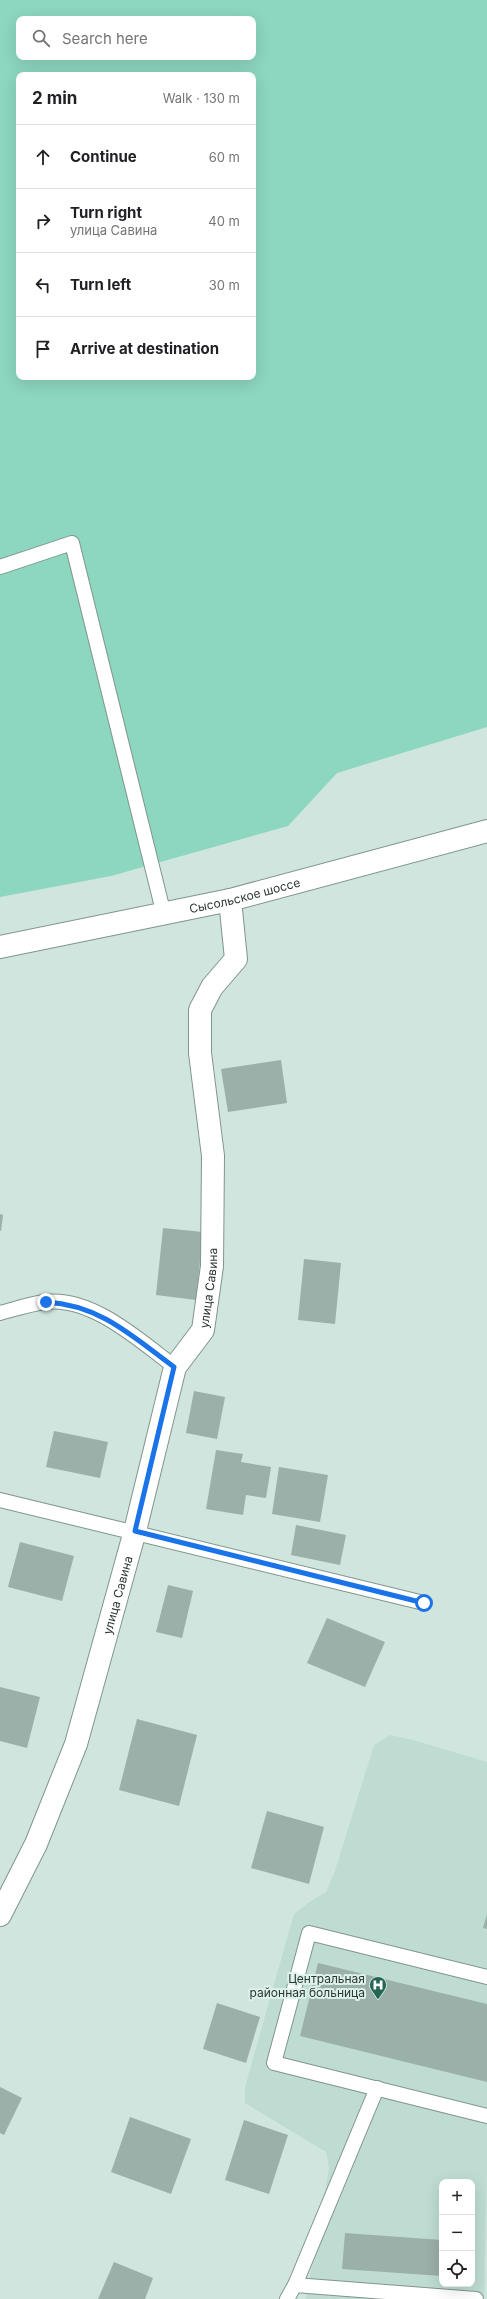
<!DOCTYPE html>
<html lang="en">
<head>
<meta charset="utf-8">
<style>
	:root { --surface:#fff; --page:#f6f6f6; --text:#202124; --muted:#757577; --line:#e0e0e0 }
	body { margin:0; font-family:Inter,sans-serif; background:var(--page); color:var(--text) }
	.controls { position:absolute; right:12px; bottom:12px; display:grid; overflow:hidden; border-radius:8px; box-shadow:0 4px 16px #0002 }
	.controls button { width:36px; height:36px; display:grid; place-items:center; padding:0; border:0; border-bottom:1px solid var(--line); background:var(--surface); color:var(--text); font:20px sans-serif }
	.stop { position:absolute; width:12px; height:12px; margin:-9px; border:3px solid #1a73e8; border-radius:50%; background:#fff }
	.stop.end { background:#1a73e8; border-color:#fff; box-shadow:0 1px 4px #0008 }
	.list { margin:0; padding:0; list-style:none }
	h2 { display:flex; justify-content:space-between; align-items:center; height:52px; margin:0; padding:0 16px; font-size:17px }
	h2 small { font-size:13px; font-weight:400; color:var(--muted) }
	.list li { display:grid; grid-template-columns:26px 1fr auto; gap:12px; align-items:center; box-sizing:border-box; height:64px; padding:0 16px; border-top:1px solid var(--line) }
	.list b { display:block; font-size:15px; white-space:nowrap }
	.list p { margin:0; font-size:13px; white-space:nowrap; color:var(--muted) }
	.list em { font-size:13px; font-style:normal; color:var(--muted) }
	.icon { flex:none; width:22px; height:22px; fill:none; stroke:currentColor; stroke-width:2; stroke-linecap:round; stroke-linejoin:round }
	.map { position:relative; flex:none; width:487px; height:2299px; overflow:hidden }
	.search { position:absolute; background:var(--surface); box-shadow:0 4px 16px #0002; left:16px; top:16px; width:240px; height:44px; display:flex; align-items:center; gap:10px; box-sizing:border-box; padding:0 14px; border-radius:8px; color:var(--muted); font-size:15px }
	.panel { position:absolute; background:var(--surface); box-shadow:0 4px 16px #0002; left:16px; top:72px; width:240px; height:308px; border-radius:8px }
	.map>svg:first-child { display:block }
</style>
</head>
<body>
<div class="map">
<svg width="487" height="2299" viewBox="0 0 487 2299">
	<rect width="100%" height="100%" fill="#cfe5dd"/>
	<path fill="#bedcd1" fill-rule="evenodd" d="M390,1735L413,1740L487,1762V2171L484,2299H306L329,2168L326,2152L245,2103V2087L294,1914L308,1903L326,1892L335,1871L374,1745ZM442,2182H472V2284H442Z"/>
	<path fill="#8dd6bf" fill-rule="evenodd" d="M0,0H487V727L337,773L288,826L111,876L0,897ZM19,19H253V57H19ZM19,75H253V377H19Z"/>
	<g fill="#9bb0a8">
		<polygon points="281,1060 287,1103 228,1112 221,1069"/>
		<polygon points="0,1214 3,1215 1,1231 0,1231"/>
		<polygon points="163,1228 203,1232 196,1300 156,1295"/>
		<polygon points="304,1259 341,1263 335,1324 298,1320"/>
		<polygon points="194,1391 225,1397 217,1439 186,1433"/>
		<polygon points="54,1431 108,1442 100,1478 46,1467"/>
		<polygon points="216,1450 243,1454 241,1462 271,1467 266,1498 246,1495 243,1515 206,1509"/>
		<polygon points="279,1467 328,1475 320,1522 272,1514"/>
		<polygon points="296,1525 346,1535 340,1565 291,1555"/>
		<polygon points="20,1542 74,1556 62,1601 8,1587"/>
		<polygon points="168,1585 193,1591 182,1638 156,1632"/>
		<polygon points="327,1618 385,1642 365,1687 307,1663"/>
		<polygon points="0,1687 40,1697 27,1748 0,1741"/>
		<polygon points="137,1719 197,1735 179,1806 119,1790"/>
		<polygon points="267,1811 324,1827 309,1884 251,1868"/>
		<polygon points="487,1914 487,1929 483,1928"/>
		<polygon points="318,1963 487,2004 487,2082 300,2036"/>
		<polygon points="217,2003 260,2017 246,2063 203,2049"/>
		<polygon points="0,2087 22,2098 4,2135 0,2133"/>
		<polygon points="130,2117 191,2139 171,2194 111,2172"/>
		<polygon points="244,2120 288,2135 269,2194 225,2180"/>
		<polygon points="345,2233 442,2240 442,2276 342,2269"/>
		<polygon points="114,2262 153,2278 145,2299 98,2299"/>
	</g>
	<g fill="none" stroke-linecap="round" stroke-linejoin="round">
		<defs>
			<g id="lane">
				<polyline points="0,567 72,543 164,915"/>
				<path d="M0,1313C15,1309 30,1304 45,1302C92,1296 140,1341 175,1367"/>
				<polyline points="0,1500 424,1603"/>
				<polyline points="487,1977 309,1933 274,2063 487,2116"/>
				<polyline points="295,2285 377,2088"/>
				<polyline points="287,2299 295,2285 476,2299"/>
			</g>
			<g id="street">
				<path id="s1" d="M0,1915L36,1844L76,1744L135,1531L175,1367L203,1330L212,1266L213,1156L200,1053V1010L212,987L236,959L230,900"/>
			</g>
			<g id="highway">
				<path id="s2" d="M0,947L230,900L487,831"/>
			</g>
		</defs>
		<use href="#lane" stroke="#80958d" stroke-width="16"/>
		<use href="#street" stroke="#80958d" stroke-width="24"/>
		<use href="#highway" stroke="#80958d" stroke-width="24"/>
		<use href="#lane" stroke="#fff" stroke-width="14"/>
		<use href="#street" stroke="#fff" stroke-width="22"/>
		<use href="#highway" stroke="#fff" stroke-width="22"/>
	</g>
	<g fill="none" stroke-linecap="round" stroke-linejoin="round">
		<path stroke="#1a73e8" stroke-width="5" d="M46,1302C100,1305 132,1336 174,1367L135,1531L424,1603"/>
	</g>
	<defs>
		<symbol id="hospital-pin" viewBox="-11 -11 22 30"><path d="M0 17L-7.5 6A9.5 9.5 0 1 1 7.5 6Z" fill="#246553" stroke="#dcf2ea"/><path d="M-5-5h3v3.5h4V-5h3V5h-3V1.5h-4V5h-3Z" fill="#fff"/></symbol>
	</defs>
	<g fill-rule="evenodd">
		<use href="#hospital-pin" x="368" y="1975" width="20" height="27"/>
	</g>
	<g text-anchor="middle" dominant-baseline="central" stroke-width="4" stroke-linejoin="round" paint-order="stroke">
		<g font-size="12" fill="#2d3633" stroke="#dcf2ea">
			<text stroke="none"><textPath href="#s2" startOffset="250">Сысольское шоссе</textPath></text>
			<text stroke="none"><textPath href="#s1" startOffset="666">улица Савина</textPath></text>
			<text stroke="none"><textPath href="#s1" startOffset="342">улица Савина</textPath></text>
		</g>
		<g font-size="12" fill="#2d3633" stroke="#dcf2ea" text-anchor="end">
			<text x="365" y="1978">Центральная<tspan x="365" dy="14">районная больница</tspan></text>
		</g>
	</g>
</svg>
<div class="controls">
<button>+</button>
<button>−</button>
<button><svg class="icon" aria-label="locate" viewBox="0 0 24 24"><circle cx="12" cy="12" r="6"/><path d="M12 2v4M12 18v4M2 12h4M18 12h4"/></svg></button>
</div>
<div class="stop" style="left:424px;top:1603px"></div>
<div class="stop end" style="left:46px;top:1302px"></div>
<div class="search"><svg class="icon" aria-label="search" viewBox="0 0 24 24"><circle cx="10" cy="10" r="6"/><path d="M15 15l6 6"/></svg>Search here</div>
<section class="panel">
<h2>2 min<small>Walk · 130 m</small></h2>
<ul class="list">
<li><svg class="icon" aria-label="ahead" viewBox="0 0 24 24"><path d="M12 20V5M6 11l6-6 6 6"/></svg><div><b>Continue</b></div><em>60 m</em></li>
<li><svg class="icon" aria-label="right" viewBox="0 0 24 24"><path d="M7 20v-9h11M14 6l5 5-5 5"/></svg><div><b>Turn right</b><p>улица Савина</p></div><em>40 m</em></li>
<li><svg class="icon" aria-label="left" viewBox="0 0 24 24"><path d="M17 20v-9H6M10 6l-5 5 5 5"/></svg><div><b>Turn left</b></div><em>30 m</em></li>
<li><svg class="icon" aria-label="arrive" viewBox="0 0 24 24"><path d="M6 21V4h12l-3 4 3 4H6"/></svg><div><b>Arrive at destination</b></div></li>
</ul>
</section>
</div>
</body>
</html>
